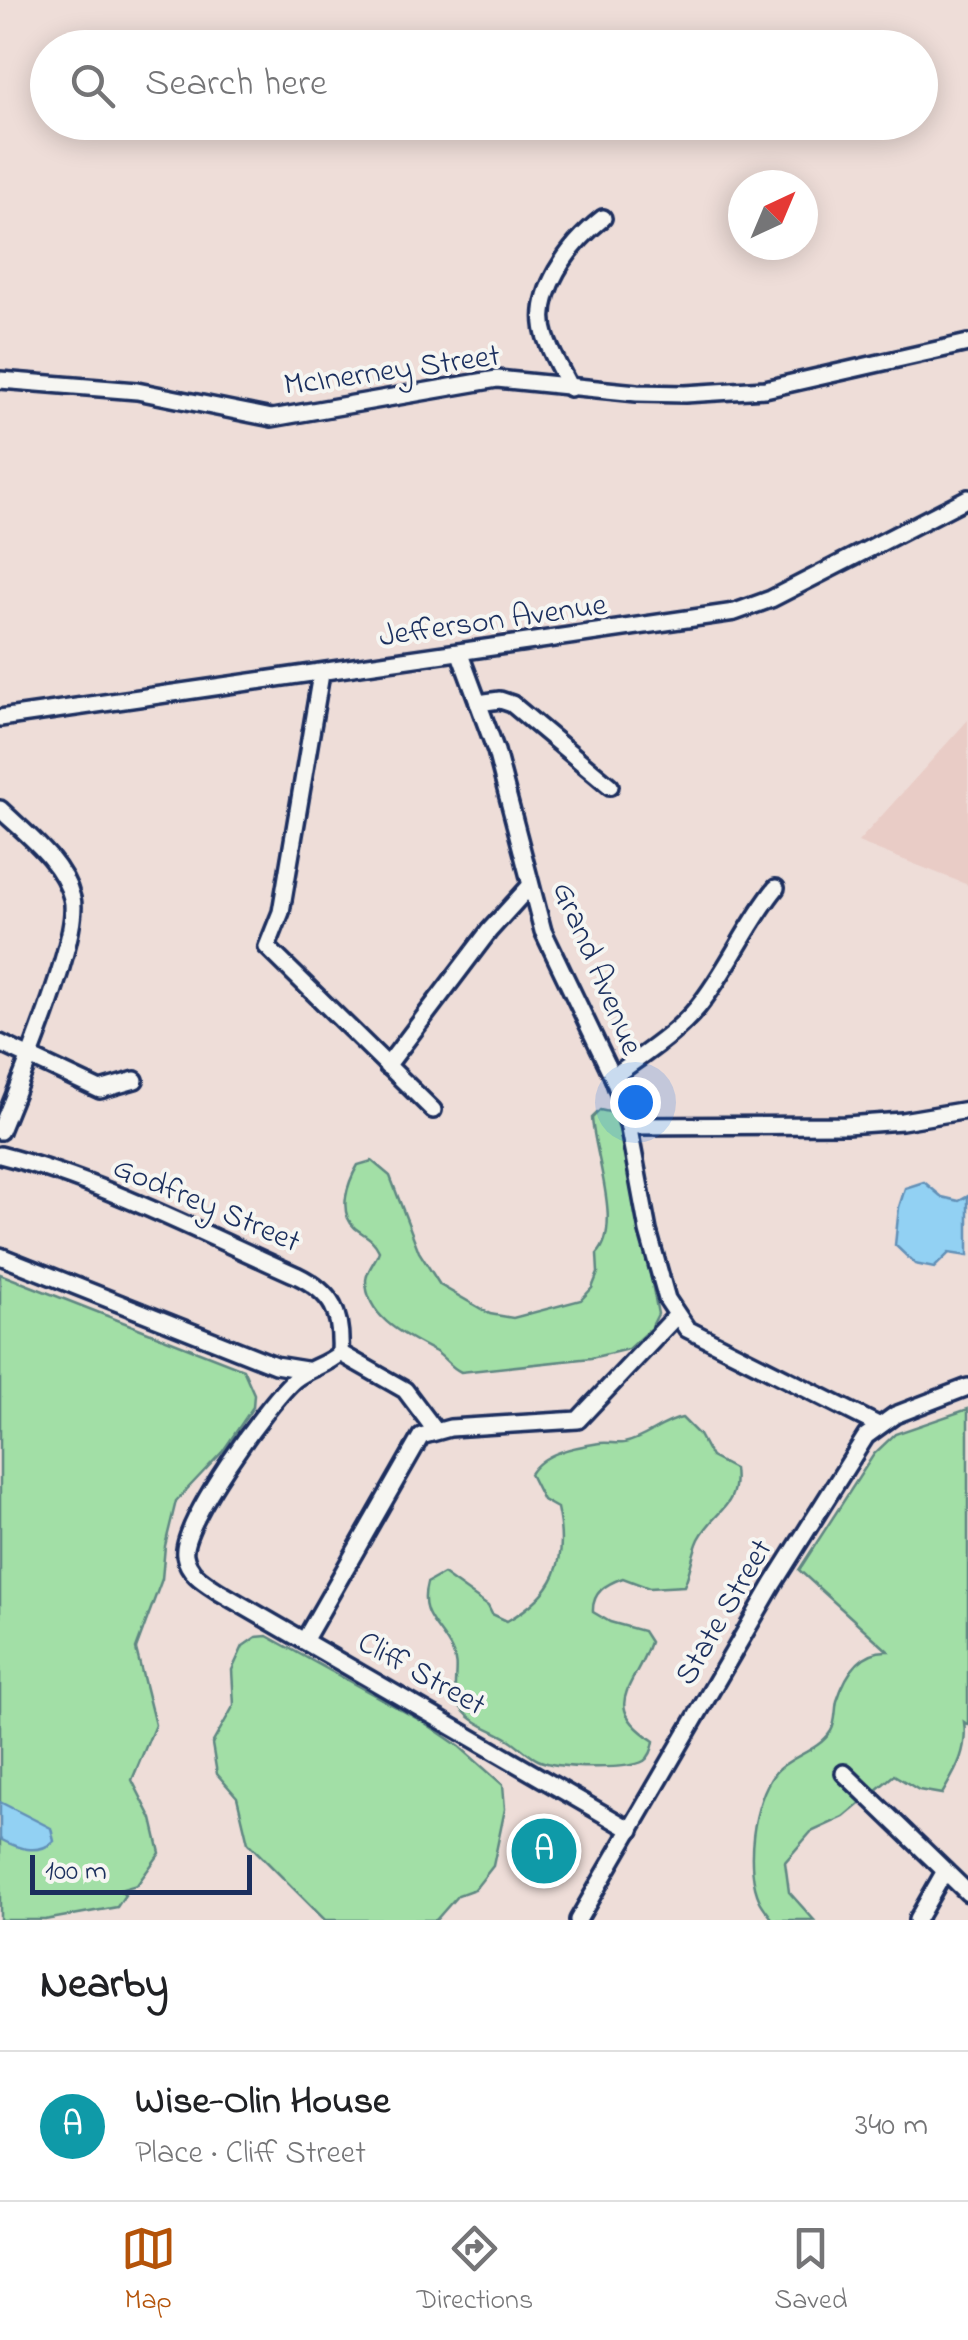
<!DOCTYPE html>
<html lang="en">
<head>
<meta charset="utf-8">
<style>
	:root { --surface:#fff; --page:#f2f2f2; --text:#202124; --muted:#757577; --line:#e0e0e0; --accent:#b45309 }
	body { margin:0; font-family:"Indie Flower",sans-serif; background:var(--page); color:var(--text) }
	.compass { position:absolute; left:728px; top:170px; width:90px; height:90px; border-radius:50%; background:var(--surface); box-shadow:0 5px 25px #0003; rotate:44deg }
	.scale { position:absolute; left:30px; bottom:25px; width:222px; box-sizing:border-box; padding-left:10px; border:5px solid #1b2f5e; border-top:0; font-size:28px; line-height:35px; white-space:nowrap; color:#1b2f5e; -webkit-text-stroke:8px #f6f6f2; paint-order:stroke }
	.you { position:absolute; left:635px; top:1102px; width:35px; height:35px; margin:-25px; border:8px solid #fff; border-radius:50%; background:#1a73e8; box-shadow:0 0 0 15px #1a73e833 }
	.badge { display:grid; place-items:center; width:65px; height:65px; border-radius:50%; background:var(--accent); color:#fff; font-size:32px; font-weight:700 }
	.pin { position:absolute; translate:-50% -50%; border:5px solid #fff; box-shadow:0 2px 10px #0006 }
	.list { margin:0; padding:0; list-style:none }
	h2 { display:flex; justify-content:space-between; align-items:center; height:130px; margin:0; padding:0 40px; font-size:42px }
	h2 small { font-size:32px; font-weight:400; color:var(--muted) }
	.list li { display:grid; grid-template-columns:65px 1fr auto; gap:30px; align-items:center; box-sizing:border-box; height:150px; padding:0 40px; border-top:2px solid var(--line) }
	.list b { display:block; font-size:38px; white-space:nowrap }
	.list p { margin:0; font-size:32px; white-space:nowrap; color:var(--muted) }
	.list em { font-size:32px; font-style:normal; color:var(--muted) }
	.icon { flex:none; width:55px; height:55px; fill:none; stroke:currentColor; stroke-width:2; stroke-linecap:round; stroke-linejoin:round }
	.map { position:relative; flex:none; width:968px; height:1920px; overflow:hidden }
	.search { position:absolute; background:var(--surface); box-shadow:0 5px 25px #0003; left:30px; right:30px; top:30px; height:110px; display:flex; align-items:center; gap:25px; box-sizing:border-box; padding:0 35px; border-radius:55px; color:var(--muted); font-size:38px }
	.sheet { height:280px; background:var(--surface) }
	nav { display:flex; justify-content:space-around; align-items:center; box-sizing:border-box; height:140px; border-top:2px solid var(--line); background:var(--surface); font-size:28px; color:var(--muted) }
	nav a { display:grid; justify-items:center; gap:5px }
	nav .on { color:var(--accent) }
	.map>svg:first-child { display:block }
</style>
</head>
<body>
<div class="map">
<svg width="968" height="1920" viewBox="0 0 968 1920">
	<rect width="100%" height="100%" fill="#eeddd8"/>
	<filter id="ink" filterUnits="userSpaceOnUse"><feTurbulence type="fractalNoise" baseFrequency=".01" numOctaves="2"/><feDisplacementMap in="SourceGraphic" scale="20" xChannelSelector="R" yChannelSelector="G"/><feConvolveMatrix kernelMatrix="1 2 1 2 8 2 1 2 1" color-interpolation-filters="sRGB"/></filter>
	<g filter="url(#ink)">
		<polygon fill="#e9ccc6" points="968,720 968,885 858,842"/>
		<g fill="#a2dfa6" stroke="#5e8782" stroke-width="2.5">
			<path d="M600,1110L614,1113L627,1156L658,1314L651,1328L628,1349L591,1358L461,1372C450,1367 445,1358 436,1352C408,1337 366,1319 366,1280C367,1269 376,1261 379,1251C373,1238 365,1236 355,1228C337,1212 348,1182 358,1165L372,1161L390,1176L419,1252L440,1285L490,1314L513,1318L581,1300L592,1288L598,1273L597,1254C623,1227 594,1153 592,1118Z"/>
			<polygon points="0,1274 243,1369 254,1394 253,1407 223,1451 176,1501 165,1546 162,1579 136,1649 155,1725 132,1780 152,1819 160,1853 137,1885 119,1890 125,1895 117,1907 45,1920 0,1920"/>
			<path d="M968,1409V1725L964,1722C968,1751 956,1770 942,1794L919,1790L894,1775L844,1817L811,1832L785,1862L789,1892L814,1920H773C769,1914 763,1907 760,1901C744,1869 753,1800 775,1773C789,1756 818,1752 831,1731C836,1723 835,1710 837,1701C845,1676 859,1650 888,1651L799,1570L874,1454L895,1434Z"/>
			<path d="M682,1418L699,1435L711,1457L734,1469C739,1508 715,1509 699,1539C692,1554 691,1570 684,1586L649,1588L623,1578C606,1584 592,1592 593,1612L610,1622L643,1631L650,1642C634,1689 599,1705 654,1741C653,1748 651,1756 644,1761C628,1770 557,1769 538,1760C527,1755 518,1744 507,1738C492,1729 473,1724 462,1709C447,1692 462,1670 452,1651C439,1624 418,1617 427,1583L443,1574L488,1606L492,1614L507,1621C555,1594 569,1562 557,1508L543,1500L530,1474C543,1452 575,1447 600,1443C608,1442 616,1444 624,1443C645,1439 661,1422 682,1418Z"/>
			<polygon points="267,1636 425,1723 460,1747 503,1785 505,1809 493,1866 475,1889 458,1895 436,1920 325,1920 248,1843 237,1797 217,1774 212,1744 234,1705 232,1670 243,1646 256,1637"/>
		</g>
		<g fill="#92d1f3" stroke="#6290b7" stroke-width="2.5">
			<polygon points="924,1182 942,1197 959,1201 968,1196 968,1256 949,1253 934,1268 915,1264 895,1245 899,1207 905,1188"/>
			<path d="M0,1802L51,1828L54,1841C38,1856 17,1848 0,1839Z"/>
		</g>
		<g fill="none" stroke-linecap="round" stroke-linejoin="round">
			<defs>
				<g id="street">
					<polyline points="0,380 137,391 272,418 497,379 637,393 685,394 765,389 968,343"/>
					<path d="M570,388C562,372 552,355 546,338C531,294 570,244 603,218"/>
					<polyline points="460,654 496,751 543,931 613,1077 626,1113 648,1231 667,1299 687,1329 878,1425"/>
					<polyline points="321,674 281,912 267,947 433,1110"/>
					<polyline points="478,703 500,700 512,704 610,786"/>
					<polyline points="0,718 735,612 771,599 968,498"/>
					<path d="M0,809C26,834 63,861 72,898C82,935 17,1089 0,1131"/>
					<polyline points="0,1043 100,1090 135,1080"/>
					<polyline points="387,1066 489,931 529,887"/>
					<path d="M613,1077C642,1055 675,1035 698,1007C728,970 746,925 776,888"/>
					<polyline points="629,1126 846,1125 902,1121 968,1110"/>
					<path d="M0,1155C102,1181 199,1232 296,1275C333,1293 342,1313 340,1353C326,1366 308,1368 294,1380C269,1402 180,1524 185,1555C188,1574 206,1583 221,1593L631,1830"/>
					<polyline points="0,1256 275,1365 306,1370"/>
					<polyline points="340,1353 405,1390 435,1430"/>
					<polyline points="304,1641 421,1436 450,1428 578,1420 677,1315"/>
					<polyline points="844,1773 968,1893"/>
					<polyline points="578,1920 773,1584 866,1436 895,1415 968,1387"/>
					<polyline points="917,1920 945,1871"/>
				</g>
			</defs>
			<use href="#street" stroke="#1b2f5e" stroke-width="22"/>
			<use href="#street" stroke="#f6f6f2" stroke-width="15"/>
		</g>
	</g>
	<g text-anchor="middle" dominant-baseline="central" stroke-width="8" stroke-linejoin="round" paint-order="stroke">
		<g font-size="32" fill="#1b2f5e" stroke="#f6f6f2">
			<text transform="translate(392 372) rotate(-8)">McInerney Street</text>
			<text transform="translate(493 622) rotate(-8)">Jefferson Avenue</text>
			<text transform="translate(596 969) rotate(67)">Grand Avenue</text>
			<text transform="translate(206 1206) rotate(23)">Godfrey Street</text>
			<text transform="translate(725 1613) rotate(-60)">State Street</text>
			<text transform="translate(421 1675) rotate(29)">Cliff Street</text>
		</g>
	</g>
</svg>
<svg class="compass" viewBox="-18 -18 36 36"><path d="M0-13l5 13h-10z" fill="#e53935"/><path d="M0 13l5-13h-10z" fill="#757577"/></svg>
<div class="scale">100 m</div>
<div class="you"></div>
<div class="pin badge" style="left:544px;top:1851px;background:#0f9aa8">A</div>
<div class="search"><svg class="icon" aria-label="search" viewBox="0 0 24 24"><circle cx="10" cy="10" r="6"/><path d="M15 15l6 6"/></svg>Search here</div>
</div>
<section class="sheet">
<h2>Nearby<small></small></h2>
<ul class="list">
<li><span class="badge" style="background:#0f9aa8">A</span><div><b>Wise-Olin House</b><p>Place · Cliff Street</p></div><em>340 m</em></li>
</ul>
</section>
<nav>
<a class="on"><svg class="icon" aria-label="map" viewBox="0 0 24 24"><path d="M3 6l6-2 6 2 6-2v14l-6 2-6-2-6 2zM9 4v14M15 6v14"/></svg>Map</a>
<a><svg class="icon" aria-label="directions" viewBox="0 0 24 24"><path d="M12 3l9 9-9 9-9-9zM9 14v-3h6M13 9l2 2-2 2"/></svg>Directions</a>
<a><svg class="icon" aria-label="saved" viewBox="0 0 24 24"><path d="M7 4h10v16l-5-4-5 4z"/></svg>Saved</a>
</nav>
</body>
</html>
